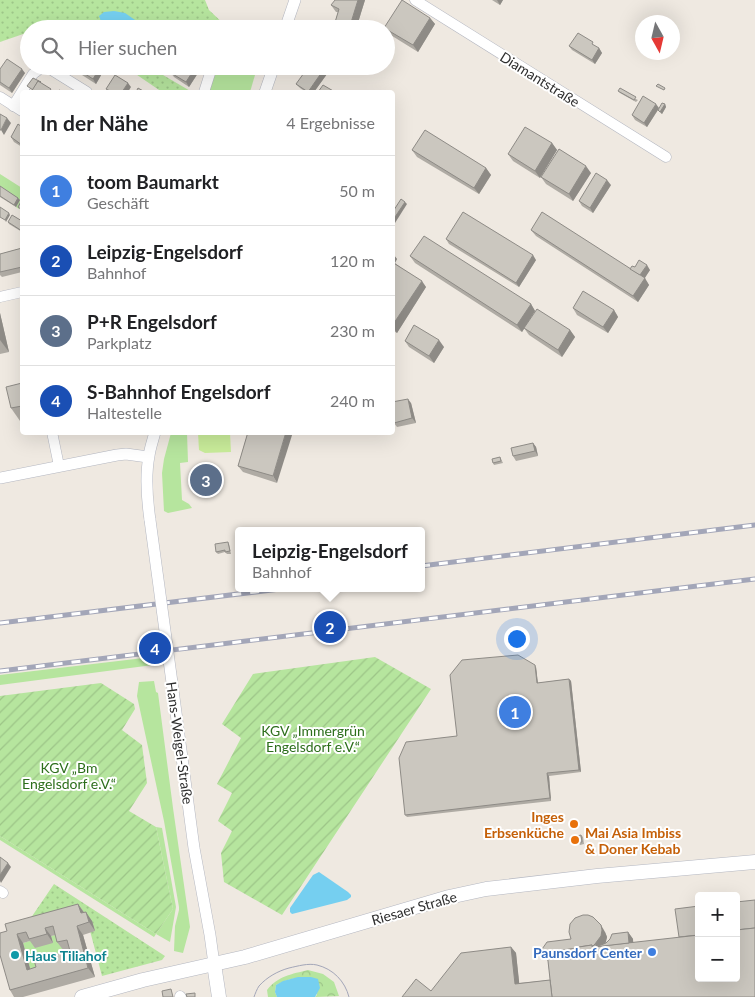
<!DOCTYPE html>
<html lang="de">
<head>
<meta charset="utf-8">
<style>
	:root { --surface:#fff; --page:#f2f2f2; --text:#202124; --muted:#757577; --line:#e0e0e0; --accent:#2563eb }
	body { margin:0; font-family:Lato,sans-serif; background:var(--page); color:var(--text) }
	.controls { position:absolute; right:15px; bottom:15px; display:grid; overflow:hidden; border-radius:5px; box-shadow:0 5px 20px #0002 }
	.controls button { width:45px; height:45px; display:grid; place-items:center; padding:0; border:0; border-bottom:1px solid var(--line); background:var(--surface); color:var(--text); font:25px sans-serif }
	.compass { position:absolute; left:635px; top:15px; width:45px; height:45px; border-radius:50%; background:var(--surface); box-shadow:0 5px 20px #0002; rotate:172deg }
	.you { position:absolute; left:516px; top:638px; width:18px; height:18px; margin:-12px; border:4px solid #fff; border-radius:50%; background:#1a73e8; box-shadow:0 0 0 8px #1a73e833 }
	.badge { display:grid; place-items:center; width:32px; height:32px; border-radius:50%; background:var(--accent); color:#fff; font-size:16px; font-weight:700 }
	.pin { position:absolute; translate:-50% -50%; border:2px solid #fff; box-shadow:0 1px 5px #0006 }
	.popup { position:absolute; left:235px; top:527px; width:190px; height:65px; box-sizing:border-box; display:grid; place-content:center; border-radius:5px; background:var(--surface); filter:drop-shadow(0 1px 4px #0005); font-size:16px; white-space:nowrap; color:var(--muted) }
	.popup b { font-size:19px; color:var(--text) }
	.popup::after { content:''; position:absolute; left:50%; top:100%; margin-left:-10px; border:10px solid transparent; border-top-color:var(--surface) }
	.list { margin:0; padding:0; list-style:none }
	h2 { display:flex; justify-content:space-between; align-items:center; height:65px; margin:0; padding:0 20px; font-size:21px }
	h2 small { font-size:16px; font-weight:400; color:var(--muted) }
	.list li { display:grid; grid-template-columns:32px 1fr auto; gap:15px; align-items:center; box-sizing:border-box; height:70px; padding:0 20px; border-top:1px solid var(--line) }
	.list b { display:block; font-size:19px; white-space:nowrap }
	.list p { margin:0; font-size:16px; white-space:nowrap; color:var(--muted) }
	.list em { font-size:16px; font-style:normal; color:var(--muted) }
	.icon { flex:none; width:28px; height:28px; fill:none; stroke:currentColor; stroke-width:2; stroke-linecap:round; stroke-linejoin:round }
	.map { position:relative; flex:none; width:755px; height:997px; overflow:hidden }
	.search { position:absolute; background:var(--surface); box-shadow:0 5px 20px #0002; left:20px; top:20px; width:375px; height:55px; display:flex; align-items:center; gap:12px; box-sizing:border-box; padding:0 18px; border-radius:28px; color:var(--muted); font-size:19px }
	.panel { position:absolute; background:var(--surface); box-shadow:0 5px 20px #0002; left:20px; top:90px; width:375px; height:345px; border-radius:5px }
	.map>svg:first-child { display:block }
</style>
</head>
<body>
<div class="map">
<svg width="755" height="997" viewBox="0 0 755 997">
	<defs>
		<pattern id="forest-crowns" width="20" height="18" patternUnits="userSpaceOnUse" patternTransform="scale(1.25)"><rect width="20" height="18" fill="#b6e59e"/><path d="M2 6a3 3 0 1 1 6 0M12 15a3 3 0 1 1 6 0" fill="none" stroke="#9dc588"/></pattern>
		<pattern id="park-dots" width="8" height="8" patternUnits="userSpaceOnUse" patternTransform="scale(1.25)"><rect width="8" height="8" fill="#b6e59e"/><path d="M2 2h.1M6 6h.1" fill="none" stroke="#9dc588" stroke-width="1.8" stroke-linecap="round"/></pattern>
		<pattern id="garden-furrows" width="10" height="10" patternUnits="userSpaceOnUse" patternTransform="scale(1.25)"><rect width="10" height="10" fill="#b6e59e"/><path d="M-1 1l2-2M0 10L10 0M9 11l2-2" fill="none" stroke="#9dc588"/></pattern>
	</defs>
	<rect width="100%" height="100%" fill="#efe9e1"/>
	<g fill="#b6e59e">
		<polygon points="216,66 250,66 255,75 250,92 208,92"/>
		<polygon points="0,174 22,188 22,204 19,209 16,207 20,200 0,187"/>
		<polygon points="171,433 187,433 188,462 180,463 182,500 189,504 192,508 168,513 164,511 162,473 164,459"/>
		<polygon points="152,657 153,665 0,685 0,675"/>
		<polygon points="154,681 156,692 158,693 173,808 190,927 183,953 174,951 175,926 179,910 179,907 164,821 137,696 139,682"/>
		<polygon points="156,827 162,828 176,907 170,942 156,934 154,937 0,840 0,836 156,934 173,909"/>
		<polygon points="59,934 63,950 73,948 33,979 23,943 33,940 53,943 51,936"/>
	</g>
	<path fill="url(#forest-crowns)" d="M308,970L323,974L334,982L339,996L315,997L317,995L311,977C298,977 287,979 276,985L275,992L277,997H268L267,990C278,976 292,974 308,970Z"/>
	<g fill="url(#park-dots)">
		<polygon points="0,0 205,0 209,10 228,28 67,29 58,22 39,29 29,29 29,32 0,42"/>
		<polygon points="124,66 168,66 163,75 192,92 162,92"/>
		<polygon points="54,884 165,956 162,960 102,976 85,912 24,928"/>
	</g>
	<g fill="url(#garden-furrows)">
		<polygon points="375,657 431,689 282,915 224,882 221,853 232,831 218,821 232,793 217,784 241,738 222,724 253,674"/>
		<polygon points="101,683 134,704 135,709 122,730 142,745 147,783 129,811 156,827 173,909 156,934 0,836 0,696"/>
	</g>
	<polygon fill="#c9ec9a" points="198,433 230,433 231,452 205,453 199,450"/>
	<g fill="#75cff0">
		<polygon points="114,11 125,13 148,29 108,29 102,24 99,16 104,12"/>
		<polygon points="319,872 348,892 351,895 351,897 347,900 292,914 290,912 290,908 313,875"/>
		<polygon points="298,977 311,977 318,979 320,988 315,997 277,997 275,992 276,985 283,981"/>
	</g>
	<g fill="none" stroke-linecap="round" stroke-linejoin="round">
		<defs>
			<g id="minor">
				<polyline points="415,0 666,157"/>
				<polyline points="204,92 212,67"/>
				<polyline points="0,97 22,111"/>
				<polyline points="13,106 33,74 41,68 50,69 87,92"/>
				<polyline points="0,297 22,292"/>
				<polyline points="52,432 59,466"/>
				<polyline points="0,891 3,893"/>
				<polyline points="180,996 181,997"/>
			</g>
			<g id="tertiary">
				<polyline points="285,29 295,0"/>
				<polyline points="265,92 274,66"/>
				<polyline points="0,478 117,455 126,454 148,457"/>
				<path d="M150,520C147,499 145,477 149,456C150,448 153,440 155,432"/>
				<polyline points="173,690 194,848 210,935 214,964"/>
			</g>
			<g id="secondary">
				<polyline points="214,964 219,997"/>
				<polyline points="82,997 143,980 245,957 449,897 486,889 597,876 755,862"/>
			</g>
		</defs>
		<use href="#minor" stroke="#b4b7c1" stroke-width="11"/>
		<use href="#tertiary" stroke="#b4b7c1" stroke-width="12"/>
		<use href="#secondary" stroke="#b4b7c1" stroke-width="15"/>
		<use href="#minor" stroke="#fff" stroke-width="10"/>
		<use href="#tertiary" stroke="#fff" stroke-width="11"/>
		<use href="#secondary" stroke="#fff" stroke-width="14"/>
		<path stroke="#a3a6b8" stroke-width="1" d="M254,997C255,994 257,989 259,986C267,977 278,971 289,968C298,966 308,963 317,965C333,969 345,981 349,997"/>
		<defs>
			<g id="rail">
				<polyline points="421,566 755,525"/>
				<polyline points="0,623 288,588"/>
				<polyline points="0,671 755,579"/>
			</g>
		</defs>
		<use href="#rail" stroke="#a3a6b8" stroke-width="5"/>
		<use href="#rail" stroke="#fff" stroke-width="3" stroke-dasharray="9" stroke-linecap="butt"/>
		<defs>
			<polyline id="tertiary-bridge" points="150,520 173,690"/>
		</defs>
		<use href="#tertiary-bridge" stroke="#b4b7c1" stroke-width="12" stroke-linecap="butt"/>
		<use href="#tertiary-bridge" stroke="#fff" stroke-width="11"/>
	</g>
	<g fill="#afaba4" fill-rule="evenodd">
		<polygon points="365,0 356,29 333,29 338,12 336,12 331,5"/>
		<polygon points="492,0 503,0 500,5"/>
		<polygon points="430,18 435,24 418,52 389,34 386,30 386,29 384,28"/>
		<polygon points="569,46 599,48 602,53 595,64 572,50"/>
		<polygon points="0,69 25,73 12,93 0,85"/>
		<polygon points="79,70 104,70 96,84 82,75"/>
		<polygon points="171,73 198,73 189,87 174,77"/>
		<polygon points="327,74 314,92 306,92 300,88 296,84"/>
		<polygon points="618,91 638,100 636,102 620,93"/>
		<polygon points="665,104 666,107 662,114 658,110 647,127 635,120 632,115 659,108"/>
		<polygon points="22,127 22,147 14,142 11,137"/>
		<polygon points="552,143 557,150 540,178 513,161 508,154"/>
		<polygon points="412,150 486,168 491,175 479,194 417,157"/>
		<polygon points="591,173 573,201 546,184 541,177"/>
		<polygon points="611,185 593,213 582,206 579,201"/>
		<polygon points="0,186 20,200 16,207 0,197"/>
		<polygon points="22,221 22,232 9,224 8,222"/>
		<polygon points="531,230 630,269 635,267 650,270 644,278 649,285 638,302 536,236"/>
		<polygon points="446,239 536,260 519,287 449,244"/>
		<polygon points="22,248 22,272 2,277 0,275 0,254"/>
		<polygon points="392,254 397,259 395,263 426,287 397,333 392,330"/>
		<polygon points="410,256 531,304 535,311 522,332 415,263"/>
		<polygon points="573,308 614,310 618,317 608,333 577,315"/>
		<polygon points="0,313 9,352 0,354"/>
		<polygon points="524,328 570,330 575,337 562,357 529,335"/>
		<polygon points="405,341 444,347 434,363 409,347"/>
		<polygon points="22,383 22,421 20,421 11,408"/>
		<polygon points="411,403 416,423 397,427 394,423"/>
		<polygon points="248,432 277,483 243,472 238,466"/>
		<polygon points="533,443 536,447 538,456 516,461 513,456"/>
		<polygon points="500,457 503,463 494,465 493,463"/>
		<polygon points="229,544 231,554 227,554 225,552 218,554 216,552"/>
		<polygon points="536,667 538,683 569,679 571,681 581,772 549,776 551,801 407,817 405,815 457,736"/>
		<polygon points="581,835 583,837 584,844 580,845 578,842"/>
		<path d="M78,904L84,912L92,921L95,931L83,935L95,977L23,997H14L10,990L7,931ZM56,935L57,942L64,951L69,949L70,951L36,967L30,969L23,943L30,941L35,948L53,943L51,936Z"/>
		<polygon points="605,932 607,937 605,944 628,932 633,939 633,942 699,978 755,997 431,991 511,947 516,953 519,983 550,980 548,961 545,958 540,952 571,939"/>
	</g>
	<g fill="#8e8b86">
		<polygon points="358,0 365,0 356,29 349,29"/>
		<polygon points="497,0 503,0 500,5"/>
		<polygon points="430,18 435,24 418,52 413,45"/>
		<polygon points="599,48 602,53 595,64 592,60"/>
		<polygon points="72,66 77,66 75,70"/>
		<polygon points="101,66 104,70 96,84 93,79"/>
		<polygon points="195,68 198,73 189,87 186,82"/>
		<polygon points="22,69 25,73 12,93 9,88"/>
		<polygon points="324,69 327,74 314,92 308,92"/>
		<polygon points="128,83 131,87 128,92 122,92"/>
		<polygon points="656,104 659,108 647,127 644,123"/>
		<polygon points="665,104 666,107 662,114 660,112"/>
		<polygon points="7,118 11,123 4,135 1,130"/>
		<polygon points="552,143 557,150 540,178 535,171"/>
		<polygon points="586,166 591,173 573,201 569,194"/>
		<polygon points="486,168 491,175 479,194 474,188"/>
		<polygon points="607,180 611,185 593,213 590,208"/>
		<polygon points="18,198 20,200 16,207 14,205"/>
		<polygon points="405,202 407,204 395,223 393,220"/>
		<polygon points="9,213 10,215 6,222 5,220"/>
		<polygon points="394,255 397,259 393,266 392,258"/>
		<polygon points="533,255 536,260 519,287 516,283"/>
		<polygon points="647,265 650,270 643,281 639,276"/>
		<polygon points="645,278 649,285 638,302 633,296"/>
		<polygon points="422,281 426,287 397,333 392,326"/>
		<polygon points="531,304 535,311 522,332 517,325"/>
		<polygon points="614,310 618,317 608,333 603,327"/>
		<polygon points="0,313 9,352 0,340"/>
		<polygon points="570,330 575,337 562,357 558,350"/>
		<polygon points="439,340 444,347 434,363 429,356"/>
		<polygon points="408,399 411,403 416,423 412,418"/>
		<polygon points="286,432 293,432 277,483 273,476"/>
		<polygon points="533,443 536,447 538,456 535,451"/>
		<polygon points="535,665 536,667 538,685 537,683"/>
		<polygon points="569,679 571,681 581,772 579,770"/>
		<polygon points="547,773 549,776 551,801 550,798"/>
		<polygon points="8,863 11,867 1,883 0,881 0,875"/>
		<polygon points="78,904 84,913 81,913"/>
		<polygon points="86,912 92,921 95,931 89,922"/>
		<polygon points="601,925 605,932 607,937 606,942 602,948 598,949 595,944"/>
		<polygon points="77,926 83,935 95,977 88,968"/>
		<polygon points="45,928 51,936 53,943 47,934"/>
		<polygon points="628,932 633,939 634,952 629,945"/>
		<polygon points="17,934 23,943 33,979 27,970"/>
		<polygon points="511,947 516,953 520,990 515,984"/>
	</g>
	<g fill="#cbc7bf" stroke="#8e8b86" fill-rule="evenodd">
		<polygon points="335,0 358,0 349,29 333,29 339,9 331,5"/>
		<polygon points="402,0 430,18 413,45 384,28"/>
		<polygon points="578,33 593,42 592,44 599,48 592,60 569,46"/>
		<polygon points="7,59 22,69 9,88 0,82 0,69"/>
		<polygon points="81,66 101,66 93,79 79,70"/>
		<polygon points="176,66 191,66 195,68 186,82 171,73"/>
		<polygon points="309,66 320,66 324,69 308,92 296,84"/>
		<polygon points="115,75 128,83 122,92 112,92 106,89"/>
		<polygon points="33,78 41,82 38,81 33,90 27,86"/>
		<polygon points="38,81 51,89 49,92 31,92"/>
		<polygon points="658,84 665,88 664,90 656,86"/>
		<polygon points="323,85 335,92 318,92"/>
		<polygon points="138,88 145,92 136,92"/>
		<polygon points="620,88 636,97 634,100 618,91"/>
		<polygon points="59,90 64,92 57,92"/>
		<polygon points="643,96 656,104 644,123 632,115"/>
		<polygon points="662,103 665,104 660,112 658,110"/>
		<polygon points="0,114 7,118 1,130 0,130"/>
		<polygon points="18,124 22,127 22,145 11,137"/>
		<polygon points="525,127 552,143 535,171 508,154"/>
		<polygon points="425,130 486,168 474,188 412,150"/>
		<polygon points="559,149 586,166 569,194 541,177"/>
		<polygon points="596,173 607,180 590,208 579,201"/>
		<polygon points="0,186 18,198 14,205 0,196"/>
		<polygon points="401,199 405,202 393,220 392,220 392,213"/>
		<polygon points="22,200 22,210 18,207"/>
		<polygon points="0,207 9,213 5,220 0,217"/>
		<polygon points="463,212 533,255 516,283 446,239"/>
		<polygon points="542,212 645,278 633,296 531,230"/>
		<polygon points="12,215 22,221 22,231 8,222"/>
		<polygon points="424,236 531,304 517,325 410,256"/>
		<polygon points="22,248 22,267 0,272 0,254"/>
		<polygon points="639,260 647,265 640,275 630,269 632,266 635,267"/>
		<polygon points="392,262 422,281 392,326"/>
		<polygon points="583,291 614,310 603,327 573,308"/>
		<polygon points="537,309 570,330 558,350 524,328"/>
		<polygon points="414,325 439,340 429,356 405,341"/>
		<polygon points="22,383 22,406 11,408 6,387"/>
		<polygon points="408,399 412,418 394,423 392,418 392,402"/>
		<polygon points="248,432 286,432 273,476 238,466"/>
		<polygon points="533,443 535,451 513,456 511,448"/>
		<polygon points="500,457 501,461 493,463 492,459"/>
		<polygon points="228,542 230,551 225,552 225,550 216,552 215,544"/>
		<polygon points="518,655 535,665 537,683 569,679 579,770 547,773 550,798 405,815 399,758 406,742 457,736 450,675 462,660"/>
		<polygon points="581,835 582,842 578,842 577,836"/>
		<polygon points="0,857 8,863 0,875"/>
		<polygon points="755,900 755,928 736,930 736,902"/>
		<path d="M78,904L81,913L86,912L89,922L77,926L88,968L10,990L0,955V933L7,931L5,924ZM53,926L57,942L67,940L70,951L34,960L36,967L27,970L17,934L26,932L29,939L47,934L45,928Z"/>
		<polygon points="699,906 699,935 679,937 675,909"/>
		<polygon points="583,915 588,915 593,917 601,925 602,930 601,936 595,944 593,946 593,947 592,945 579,947 579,948 547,952 547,954 544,954 540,952 547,942 571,939 569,932 570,924 575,918"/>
		<polygon points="755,928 755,997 552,997 547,952 579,948 579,947 592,945 592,947 699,935 699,978 736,978 736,930"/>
		<polygon points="628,932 629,943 594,947 601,945 606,943 610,939 612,934"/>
		<polygon points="511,947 515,984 550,980 552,997 402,997 416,979 431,991 461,953"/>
		<polygon points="171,989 173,997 163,997 162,991"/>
		<polygon points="195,993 195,997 187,997 186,994"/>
	</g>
	<g fill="#e8710a" stroke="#fff" stroke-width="2">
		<circle cx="574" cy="824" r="5"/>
		<circle cx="575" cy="840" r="5"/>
	</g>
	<circle fill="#3f7fe0" stroke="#fff" stroke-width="2" cx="652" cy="952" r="5"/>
	<circle fill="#0f9aa8" stroke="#fff" stroke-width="2" cx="15" cy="955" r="5"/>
	<g text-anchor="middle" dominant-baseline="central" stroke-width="4" stroke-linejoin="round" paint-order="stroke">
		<g font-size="14" fill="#2e2e2e" stroke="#fff">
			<text transform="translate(540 79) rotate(32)">Diamantstraße</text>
			<text transform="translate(180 743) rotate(82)">Hans-Weigel-Straße</text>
			<text transform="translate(414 908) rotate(-16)">Riesaer Straße</text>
		</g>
		<g font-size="14" fill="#2c6e1b" stroke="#fff">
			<text x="313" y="730">KGV „Immergrün<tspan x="313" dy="16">Engelsdorf e.V.“</tspan></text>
			<text x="69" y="767">KGV „Bm<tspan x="69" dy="16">Engelsdorf e.V.“</tspan></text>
		</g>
		<g font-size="14" font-weight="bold" fill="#c56008" stroke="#fff" text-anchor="end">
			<text x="564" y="816">Inges<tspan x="564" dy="16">Erbsenküche</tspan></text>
			<text x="585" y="832" text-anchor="start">Mai Asia Imbiss<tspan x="585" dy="16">&amp; Doner Kebab</tspan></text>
		</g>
		<g font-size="14" font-weight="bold" fill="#366cbe" stroke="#fff" text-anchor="end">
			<text x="642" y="952">Paunsdorf Center</text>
		</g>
		<g font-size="14" font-weight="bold" fill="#0d838f" stroke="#fff" text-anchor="start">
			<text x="25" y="955">Haus Tiliahof</text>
		</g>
	</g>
</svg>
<div class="controls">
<button>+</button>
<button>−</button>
</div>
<svg class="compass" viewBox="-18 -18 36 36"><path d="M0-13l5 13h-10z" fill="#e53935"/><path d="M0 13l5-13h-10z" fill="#757577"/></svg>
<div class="you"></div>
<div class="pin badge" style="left:515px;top:712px;background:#3f7fe0">1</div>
<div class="pin badge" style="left:330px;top:627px;background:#1a4fb4">2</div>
<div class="popup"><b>Leipzig-Engelsdorf</b>Bahnhof</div>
<div class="pin badge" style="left:206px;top:480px;background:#5c6f8a">3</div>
<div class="pin badge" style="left:155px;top:648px;background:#1a4fb4">4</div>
<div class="search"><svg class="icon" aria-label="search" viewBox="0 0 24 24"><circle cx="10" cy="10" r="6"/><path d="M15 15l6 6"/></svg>Hier suchen</div>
<section class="panel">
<h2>In der Nähe<small>4 Ergebnisse</small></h2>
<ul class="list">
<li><span class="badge" style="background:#3f7fe0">1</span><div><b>toom Baumarkt</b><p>Geschäft</p></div><em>50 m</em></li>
<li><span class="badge" style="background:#1a4fb4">2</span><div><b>Leipzig-Engelsdorf</b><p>Bahnhof</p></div><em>120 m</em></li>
<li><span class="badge" style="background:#5c6f8a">3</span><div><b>P+R Engelsdorf</b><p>Parkplatz</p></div><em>230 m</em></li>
<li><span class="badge" style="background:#1a4fb4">4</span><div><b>S-Bahnhof Engelsdorf</b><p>Haltestelle</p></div><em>240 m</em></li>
</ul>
</section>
</div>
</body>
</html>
